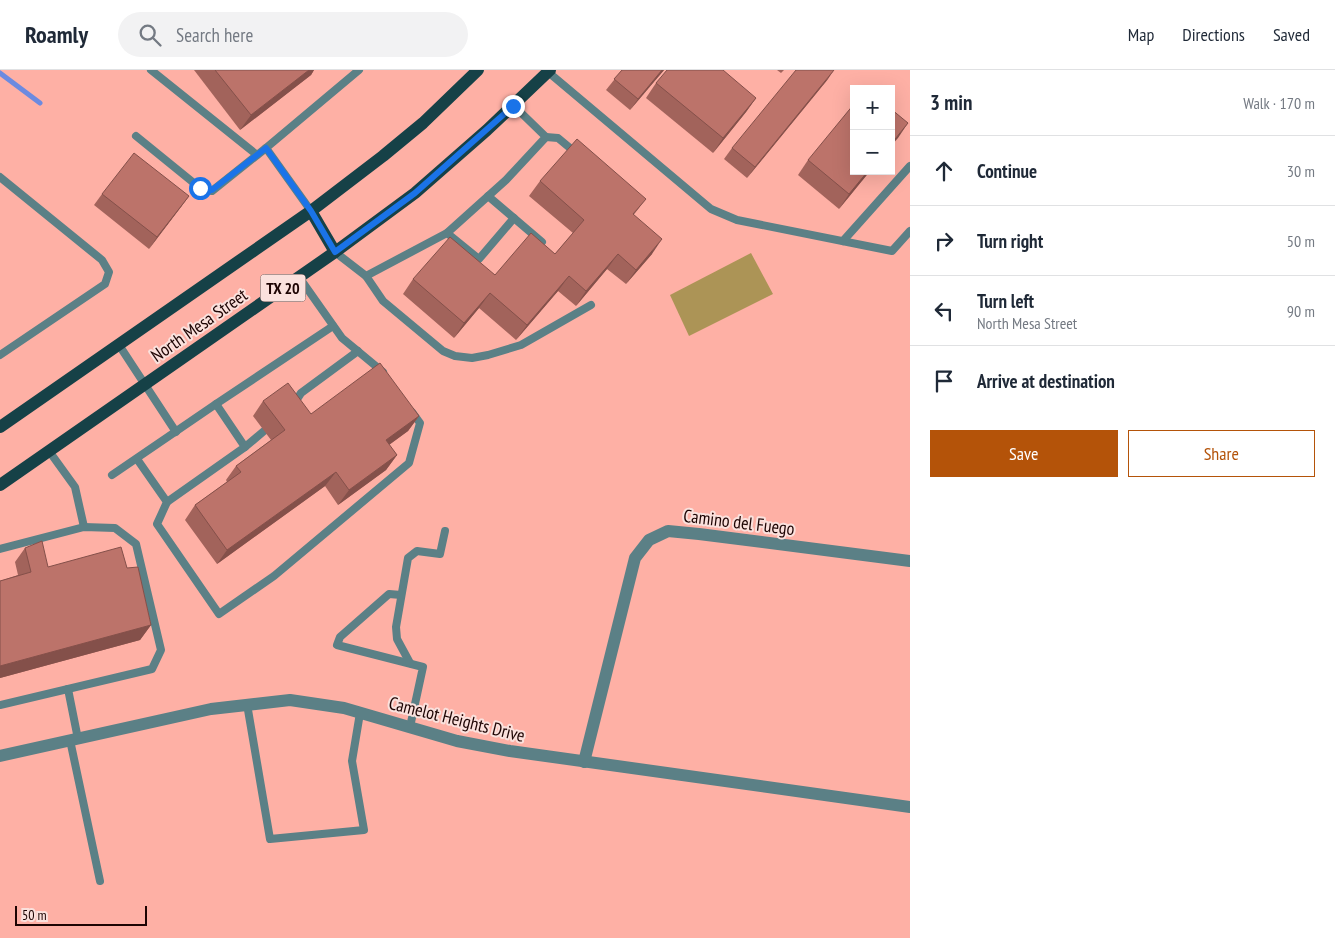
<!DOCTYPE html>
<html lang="en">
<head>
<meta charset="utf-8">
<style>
	:root { --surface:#fff; --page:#f2f2f3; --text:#1f2937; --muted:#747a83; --line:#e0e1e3; --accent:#b45309 }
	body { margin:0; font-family:"PT Sans Narrow",sans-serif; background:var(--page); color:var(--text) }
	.controls { position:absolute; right:15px; top:15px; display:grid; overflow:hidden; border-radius:0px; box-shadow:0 5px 20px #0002 }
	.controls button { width:45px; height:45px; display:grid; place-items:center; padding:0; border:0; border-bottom:1px solid var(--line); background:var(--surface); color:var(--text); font:25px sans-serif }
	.scale { position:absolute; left:15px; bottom:12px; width:132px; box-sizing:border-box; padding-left:5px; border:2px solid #1d0403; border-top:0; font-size:14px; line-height:18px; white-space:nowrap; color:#1d0403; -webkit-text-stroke:4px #fae1dd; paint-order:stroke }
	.stop { position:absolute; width:15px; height:15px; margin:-11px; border:4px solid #1a73e8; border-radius:50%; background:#fff }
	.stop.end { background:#1a73e8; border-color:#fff; box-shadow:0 1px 5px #0008 }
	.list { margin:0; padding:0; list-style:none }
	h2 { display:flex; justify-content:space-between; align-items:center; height:65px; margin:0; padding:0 20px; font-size:21px }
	h2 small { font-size:16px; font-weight:400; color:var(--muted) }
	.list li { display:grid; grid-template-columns:32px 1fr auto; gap:15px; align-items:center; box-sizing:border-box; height:70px; padding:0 20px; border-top:1px solid var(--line) }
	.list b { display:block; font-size:19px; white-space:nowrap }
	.list p { margin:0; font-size:16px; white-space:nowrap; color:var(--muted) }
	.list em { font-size:16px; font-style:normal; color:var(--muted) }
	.actions { display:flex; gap:10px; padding:15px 20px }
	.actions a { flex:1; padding:11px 0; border:1px solid var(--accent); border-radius:0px; text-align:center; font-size:18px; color:var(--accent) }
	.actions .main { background:var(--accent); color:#fff }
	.icon { flex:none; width:28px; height:28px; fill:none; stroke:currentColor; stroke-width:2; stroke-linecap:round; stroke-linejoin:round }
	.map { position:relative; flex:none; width:910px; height:868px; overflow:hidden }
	header { display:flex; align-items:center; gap:30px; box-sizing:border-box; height:70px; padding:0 25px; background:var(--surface); border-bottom:1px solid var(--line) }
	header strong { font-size:24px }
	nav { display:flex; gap:28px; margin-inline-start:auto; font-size:18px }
	.search { width:350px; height:45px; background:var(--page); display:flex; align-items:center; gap:12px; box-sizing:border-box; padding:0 18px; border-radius:28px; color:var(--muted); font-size:19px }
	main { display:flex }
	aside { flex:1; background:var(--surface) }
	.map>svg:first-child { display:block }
</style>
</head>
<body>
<header>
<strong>Roamly</strong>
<div class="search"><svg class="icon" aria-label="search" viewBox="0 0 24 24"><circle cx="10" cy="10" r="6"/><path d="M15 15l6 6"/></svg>Search here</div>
<nav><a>Map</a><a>Directions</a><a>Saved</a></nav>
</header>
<main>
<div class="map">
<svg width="910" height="868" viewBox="0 0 910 868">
	<rect width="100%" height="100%" fill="#feb0a5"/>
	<polygon fill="#ac9456" points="751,183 773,224 689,266 670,225"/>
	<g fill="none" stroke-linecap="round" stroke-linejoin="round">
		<polyline stroke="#6c8ae0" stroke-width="5" points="0,3 40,33"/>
		<g stroke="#5b8086" stroke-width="8">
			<polyline points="151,0 257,85"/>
			<polyline points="548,2 711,139 737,150 892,181 910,161"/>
			<polyline points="136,66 200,118 212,121 266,78 359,0"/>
			<polyline points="546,67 558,68 576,83"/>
			<polyline points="266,78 311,141"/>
			<polyline points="0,107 102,190 109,202 105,214 0,285"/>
			<polyline points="488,126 542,172"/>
			<polyline points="447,163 479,189 514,148"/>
			<polyline points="843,171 910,96"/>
			<polyline points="335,182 366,206 447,163 506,110 546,67 513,35"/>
			<polyline points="366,206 383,231 443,281 455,286 472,288 488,285 521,275 591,235"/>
			<polyline points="299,207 342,268 383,302"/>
			<polyline points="119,275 176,362"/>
			<polyline points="294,334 301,323 358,281"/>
			<polyline points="245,377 264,361"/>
			<polyline points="49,381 75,417 84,457"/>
			<polyline points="137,389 167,432 157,454 219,544 274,506 409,393 420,353 412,342"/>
			<polyline points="112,405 216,334 333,256"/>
			<polyline points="167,432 245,377 216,334"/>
			<polyline points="0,479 84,457 115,458 136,474 161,580 152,599 0,635"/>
			<polyline points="401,525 389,524 340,567 337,575 423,597 410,657"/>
			<polyline points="410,593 397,569 396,557 408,488 417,481 440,484 445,461"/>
			<polyline points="68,619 78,669"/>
			<polyline points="247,634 270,769 364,760 352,691 360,643"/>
			<polyline points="70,670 100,811"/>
		</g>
		<g stroke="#5b8086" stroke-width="12">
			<polyline points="0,686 211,639 290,630 344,638 457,671 510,681 910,737"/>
			<polyline points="584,692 635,488 649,470 668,461 699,464 910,491"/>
		</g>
		<g stroke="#164147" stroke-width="12">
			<polyline points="311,141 335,182"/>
			<polyline points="0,357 311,141 383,86 423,53 478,0"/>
			<polyline points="0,415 335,182 415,123 487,60 550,0"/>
		</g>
	</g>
	<g fill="#a2635b">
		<polygon points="194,0 314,0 311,5 240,60"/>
		<polygon points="622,0 664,0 630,40 606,20"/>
		<polygon points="777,0 784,0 781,3"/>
		<polygon points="828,9 747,108 724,89 732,78"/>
		<polygon points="656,13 756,28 746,42 713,83 646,28"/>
		<polygon points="808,90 870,101 839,139 798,105"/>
		<polygon points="540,111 634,145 652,184 626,214 607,199 576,236 558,221 516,270 479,238 454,268 403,224 413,209 495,205 555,184 573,163 529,126"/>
		<polygon points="102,124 189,126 149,179 94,135"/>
		<polygon points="263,331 311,344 419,346 408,361 389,375 397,385 386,400 338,435 325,416 217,494 185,450 195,435 227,412 226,410 236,396 271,370 253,346"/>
		<polygon points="25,478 48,497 127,498 151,555 140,570 0,608 0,511 18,505 15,492"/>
	</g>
	<g fill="#84504a">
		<polygon points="309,0 314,0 311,5 240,60 251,45"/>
		<polygon points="662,0 664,0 630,40 638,29"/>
		<polygon points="834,0 828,9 747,108 755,97"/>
		<polygon points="756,28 746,42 713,83 723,68"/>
		<polygon points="908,53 898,68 891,76 891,74"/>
		<polygon points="868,101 870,101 839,139 849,124"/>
		<polygon points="189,126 181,137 149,179 157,167"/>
		<polygon points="646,129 635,143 622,158 633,144"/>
		<polygon points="662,169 652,184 626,214 636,200"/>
		<polygon points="618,184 607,199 576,236 586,221"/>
		<polygon points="569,206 558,221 516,270 527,255"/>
		<polygon points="490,223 479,238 454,268 464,253"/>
		<polygon points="419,346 408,361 375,385 386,370"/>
		<polygon points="397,385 386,400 338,435 349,420"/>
		<polygon points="336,402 325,416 217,494 227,480"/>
		<polygon points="151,555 140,570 0,608 0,596"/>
	</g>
	<g fill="#bc736a" stroke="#84504a">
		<polygon points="215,0 309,0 251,45"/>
		<polygon points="622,0 662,0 638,29 614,9"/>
		<polygon points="667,0 723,0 756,28 723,68 656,13"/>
		<polygon points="796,0 834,0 755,97 732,78"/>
		<polygon points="854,34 854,101 868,101 849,124 808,90"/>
		<polygon points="891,39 908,53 891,74"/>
		<polygon points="577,69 646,129 633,144 662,169 636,200 618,184 586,221 569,206 527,255 490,223 464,253 413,209 450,167 495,205 531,163 555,184 584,150 540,111"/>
		<polygon points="134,83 189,126 157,167 102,124"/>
		<polygon points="380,293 419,346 386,370 397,385 349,420 336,402 227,480 195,435 241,402 236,396 285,360 263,331 288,313 311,344"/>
		<polygon points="42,471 48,497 121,477 127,498 138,497 151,555 0,596 0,511 31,502 25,478"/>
	</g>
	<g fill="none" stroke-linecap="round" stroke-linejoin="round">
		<polyline stroke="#1a73e8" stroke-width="6" points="200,118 212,120 266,78 311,141 335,182 415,123 513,36"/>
	</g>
	<g text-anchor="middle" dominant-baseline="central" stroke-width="4" stroke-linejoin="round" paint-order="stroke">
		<rect fill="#fae1dd" stroke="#5f4644" stroke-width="1" x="260.5" y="204.5" width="45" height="27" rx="4"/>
		<g font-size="16" font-weight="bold" fill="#1d0403">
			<text x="283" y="218">TX 20</text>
		</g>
		<g font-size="18" fill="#1d0403" stroke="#fae1dd">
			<text transform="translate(199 255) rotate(-35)">North Mesa Street</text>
			<text transform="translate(739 452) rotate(7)">Camino del Fuego</text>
			<text transform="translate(457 649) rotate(14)">Camelot Heights Drive</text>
		</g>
	</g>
</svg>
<div class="controls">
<button>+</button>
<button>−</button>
</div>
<div class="scale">50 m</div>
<div class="stop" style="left:200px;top:118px"></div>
<div class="stop end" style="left:513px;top:36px"></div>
</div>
<aside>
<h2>3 min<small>Walk · 170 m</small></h2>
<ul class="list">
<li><svg class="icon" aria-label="ahead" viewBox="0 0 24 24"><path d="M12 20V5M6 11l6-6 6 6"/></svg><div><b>Continue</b></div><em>30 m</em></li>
<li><svg class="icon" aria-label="right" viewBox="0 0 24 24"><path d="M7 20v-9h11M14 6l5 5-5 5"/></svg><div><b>Turn right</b></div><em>50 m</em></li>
<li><svg class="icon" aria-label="left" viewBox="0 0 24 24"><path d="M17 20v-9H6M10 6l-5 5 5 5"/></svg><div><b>Turn left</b><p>North Mesa Street</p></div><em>90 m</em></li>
<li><svg class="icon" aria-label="arrive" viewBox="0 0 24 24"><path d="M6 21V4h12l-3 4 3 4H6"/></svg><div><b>Arrive at destination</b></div></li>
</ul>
<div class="actions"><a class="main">Save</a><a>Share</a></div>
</aside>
</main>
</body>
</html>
